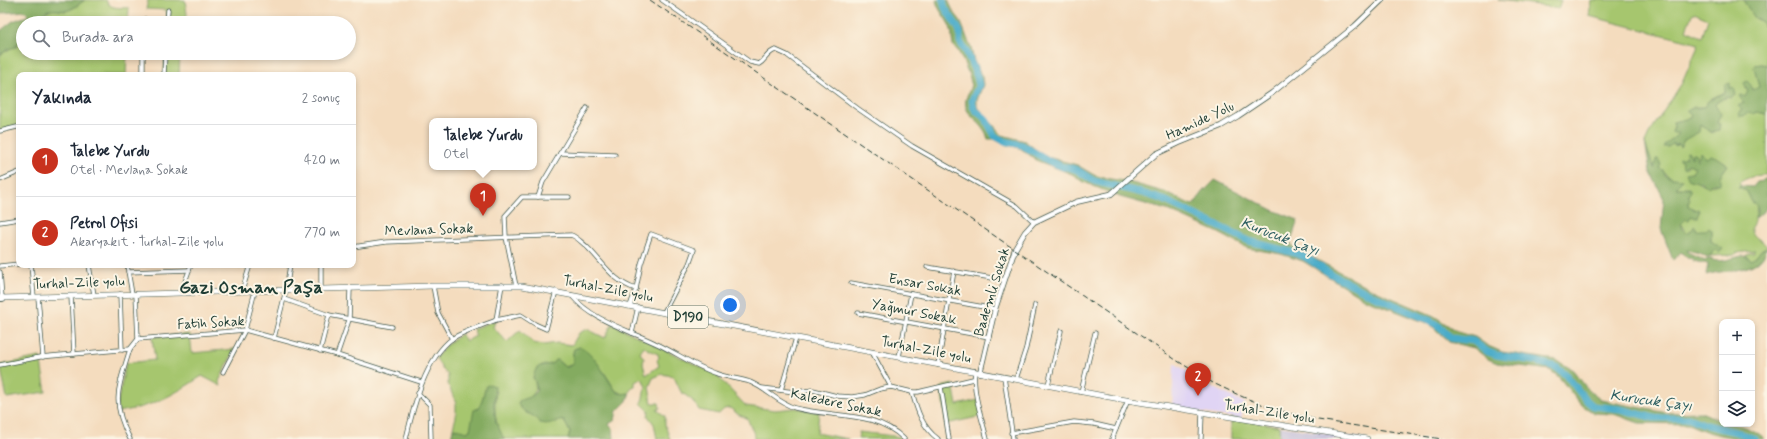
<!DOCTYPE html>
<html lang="tr">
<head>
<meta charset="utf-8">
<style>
	:root { --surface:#fff; --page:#f6f6f7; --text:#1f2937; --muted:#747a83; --line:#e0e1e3; --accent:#c8321e }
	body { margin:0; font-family:Mynerve,sans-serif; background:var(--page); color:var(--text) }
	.controls { position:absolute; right:12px; bottom:12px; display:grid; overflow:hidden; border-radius:8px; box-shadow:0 2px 6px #0003 }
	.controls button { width:36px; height:36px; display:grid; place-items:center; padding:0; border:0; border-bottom:1px solid var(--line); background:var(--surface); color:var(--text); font:20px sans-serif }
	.you { position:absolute; left:730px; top:305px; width:14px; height:14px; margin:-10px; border:3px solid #fff; border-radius:50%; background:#1a73e8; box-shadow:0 0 0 6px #1a73e833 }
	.badge { display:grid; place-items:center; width:26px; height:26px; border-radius:50%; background:var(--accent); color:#fff; font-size:13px; font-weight:700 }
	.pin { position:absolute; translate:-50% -33px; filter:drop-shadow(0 1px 2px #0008) }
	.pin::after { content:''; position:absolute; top:21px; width:14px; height:12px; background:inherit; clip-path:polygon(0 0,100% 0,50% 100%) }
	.popup { position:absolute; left:429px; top:118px; width:108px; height:52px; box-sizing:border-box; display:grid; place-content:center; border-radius:8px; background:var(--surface); filter:drop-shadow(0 1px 3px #0005); font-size:13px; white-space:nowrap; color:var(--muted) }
	.popup b { font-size:15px; color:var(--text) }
	.popup::after { content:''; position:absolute; left:50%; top:100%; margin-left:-8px; border:8px solid transparent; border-top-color:var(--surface) }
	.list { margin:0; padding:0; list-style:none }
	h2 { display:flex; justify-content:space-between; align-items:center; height:52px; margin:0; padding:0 16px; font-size:17px }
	h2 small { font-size:13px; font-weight:400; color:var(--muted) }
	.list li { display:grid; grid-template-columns:26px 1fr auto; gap:12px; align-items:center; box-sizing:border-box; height:72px; padding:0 16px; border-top:1px solid var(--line) }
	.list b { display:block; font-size:15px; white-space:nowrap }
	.list p { margin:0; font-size:13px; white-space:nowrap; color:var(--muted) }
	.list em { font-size:13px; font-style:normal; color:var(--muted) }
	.icon { flex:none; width:22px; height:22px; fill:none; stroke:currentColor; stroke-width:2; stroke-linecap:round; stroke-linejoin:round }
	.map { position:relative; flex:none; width:1767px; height:439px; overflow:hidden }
	.search { position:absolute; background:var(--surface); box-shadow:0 2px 6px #0003; left:16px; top:16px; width:340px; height:44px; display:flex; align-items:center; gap:10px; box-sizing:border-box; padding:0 14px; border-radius:22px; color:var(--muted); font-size:15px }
	.panel { position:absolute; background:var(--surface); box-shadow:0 2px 6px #0003; left:16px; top:72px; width:340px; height:196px; border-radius:8px }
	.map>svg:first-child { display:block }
</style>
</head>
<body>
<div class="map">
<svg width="1767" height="439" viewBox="0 0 1767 439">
	<rect width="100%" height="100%" fill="#fcf5e5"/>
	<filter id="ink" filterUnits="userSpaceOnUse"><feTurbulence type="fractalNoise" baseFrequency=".025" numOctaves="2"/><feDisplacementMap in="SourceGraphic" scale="8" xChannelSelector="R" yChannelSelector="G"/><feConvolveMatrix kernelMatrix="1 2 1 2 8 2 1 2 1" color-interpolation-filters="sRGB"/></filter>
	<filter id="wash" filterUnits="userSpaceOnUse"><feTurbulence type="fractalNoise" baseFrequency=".012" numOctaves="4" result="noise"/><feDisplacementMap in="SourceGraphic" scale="16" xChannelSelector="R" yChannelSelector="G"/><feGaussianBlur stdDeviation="0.9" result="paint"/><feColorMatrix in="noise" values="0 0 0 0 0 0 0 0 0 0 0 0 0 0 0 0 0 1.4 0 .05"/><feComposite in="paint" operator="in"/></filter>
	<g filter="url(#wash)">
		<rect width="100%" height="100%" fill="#f4dcbe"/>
		<polygon fill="#e0d4f4" points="1174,363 1210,386 1245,403 1241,419 1172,408"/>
		<polygon fill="#c4c0db" points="1279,426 1367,439 1280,439"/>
		<g fill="#a6c66e" stroke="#628251" fill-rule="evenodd">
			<path d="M85,0H106C110,10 120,7 129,8L128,23H42C41,17 46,10 52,9C57,8 61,11 65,11C73,10 79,4 85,0Z"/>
			<polygon points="148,0 185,0 187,14 185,23 167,23 167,10 146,9"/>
			<polygon points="1498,0 1561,0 1558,9 1538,5"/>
			<path d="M1591,0H1743L1755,18L1761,21L1767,32V65L1761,64L1754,67L1759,87L1755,90L1751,87H1745L1748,91L1746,97L1740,98L1744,101L1741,109L1743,116L1748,113L1754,114L1757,112L1767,114V175C1759,174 1745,178 1739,183L1741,186H1739L1742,190H1746L1752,202L1756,204C1759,215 1750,225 1752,231C1754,239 1764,240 1767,247L1762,249L1756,257L1751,260L1745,256L1750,253H1754V249L1753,251L1737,253L1734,255L1710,256L1714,250L1722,251L1711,241V230L1696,231L1693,229L1687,233L1681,223L1691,216L1697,217L1699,211L1698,209L1696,210L1688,206L1689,188H1676L1682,179C1671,181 1666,174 1659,168L1660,163L1658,159L1654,169L1645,143L1650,132L1682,83L1699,44L1589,16ZM1694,13L1708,19L1702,37L1686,30L1692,14ZM1730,85V89L1734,87L1735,95C1729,99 1722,96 1715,104L1720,113L1717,123L1718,124L1716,131L1712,133L1700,124C1696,136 1684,136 1680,147L1678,144L1676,146L1675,143L1666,147L1679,133L1672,132L1674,127L1673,122L1691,118L1692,115L1687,111L1694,107H1704L1712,98L1725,92ZM1688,151L1691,157H1696L1697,160L1702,153L1706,158C1716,155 1719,160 1728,165L1720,176L1718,184C1709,188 1695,183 1687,176L1695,169V167L1689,164L1687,167H1683L1684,164L1682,161Z"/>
			<polygon points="23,34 23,53 127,53 126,75 19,75 19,126 0,131 0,55 13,47 19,42"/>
			<polygon points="165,53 180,53 179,75 164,75"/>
			<path d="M496,320L493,327L507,342L520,330L534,343L543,345L557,343L572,345L579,333L587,329L605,338L612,324L715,374L746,406L775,410L796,408L819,412L817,433L848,439H754V434L747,418L739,415L730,408L724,409L719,414L699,410L692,400L681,392L675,379L672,376L662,374L653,378L649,387L652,403H659L660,408L657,410L665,416V425L670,439H657L654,424L648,416L649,411L641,403C644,398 643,392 646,387L642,378L635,382V386L631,388L629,395L628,393L624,394L616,391L604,372L580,347L574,349L573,353V364L565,367L557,360L552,364L540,366L533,377C538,388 536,397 523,399L526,413L555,423L561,420L564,421L570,432L568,439H504C494,424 494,409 496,391L485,389C483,404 473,416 470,430L467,432L453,428L456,417V403L448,384V375L442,369L436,358L445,346L461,334L466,341L476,336L473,329ZM644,346L647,349L658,354L659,358L657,360L659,366L646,375L643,364L644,358L640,353Z"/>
			<path d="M190,334L192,353L235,349L219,381L221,386L202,376C171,396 155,406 118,412L117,405L126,363L155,360L152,337Z"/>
			<polygon points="40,357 46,392 7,398 0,365"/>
			<polygon points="953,384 957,405 978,400 982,416 946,424 941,387"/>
			<polygon points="1231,418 1279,426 1280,439 1231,439"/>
			<polygon points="859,432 902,437 904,439 858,439"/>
		</g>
		<g fill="#84ab61" stroke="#52744a">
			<path d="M0,0H85C80,3 75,8 69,10C59,13 41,2 42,23H23V34L16,47L8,49L0,55V31L13,21L27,16L28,14L24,11L3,13L0,15Z"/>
			<path d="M936,0H948L953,11L960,20L971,48L974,61L982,77L983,85L977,100V106L1002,135L1025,141L1035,149L1051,158L1077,165L1094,175L1103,178L1125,181L1164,192L1192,205L1194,204L1204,191L1215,180L1273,210L1298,220L1290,243L1293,247L1373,290L1434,316L1458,332L1475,337L1488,346L1502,352L1556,360L1573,370L1589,391L1601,400L1667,413L1701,412L1722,421V424C1738,424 1753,427 1765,439H1739L1708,432L1688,424L1639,423L1614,414L1594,413L1580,404L1559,377L1550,370L1497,363L1488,359L1474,348L1449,342L1433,327L1424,322L1365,299L1303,261L1281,254L1247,248L1217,232L1167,210L1120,197L1084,182L1072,174L1038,161L1020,148L1003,144L994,139H988C984,122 970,120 966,107C963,96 974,89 970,78C967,70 964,62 960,55C959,51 955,48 953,45C951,39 953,33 950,27C946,17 938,11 936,0Z"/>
			<polygon points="1743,0 1767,0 1767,32 1761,21 1755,18"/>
			<polygon points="1761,64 1767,65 1767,114 1757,112 1754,114 1748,113 1743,116 1739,116 1739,114 1742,110 1738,106 1744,103 1739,96 1741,95 1745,97 1748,91 1744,83 1747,81 1750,84 1753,90 1759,87 1754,67 1755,65"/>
			<polygon points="1730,83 1730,89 1733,87 1735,88 1735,95 1731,98 1725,97 1715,104 1721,114 1717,123 1720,124 1719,130 1711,132 1700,124 1699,132 1684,140 1680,147 1678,144 1674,146 1674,143 1668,147 1664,147 1665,144 1668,143 1679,133 1673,133 1672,132 1674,127 1673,122 1691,118 1692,115 1687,111 1695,107 1698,108 1704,107 1708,101 1725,92 1725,85"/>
			<path d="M1645,143L1654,169L1656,159H1658L1661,165L1659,168L1663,170L1665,175L1672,178L1683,179L1676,188L1690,189V193L1688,195L1690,199L1688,202V206L1695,210L1698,209L1699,213L1696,218L1691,216L1689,220L1686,219L1681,223L1683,229L1687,233L1693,229L1694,226L1696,227V231L1700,230H1705L1707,228L1711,230V241L1723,249L1719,253L1717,250H1714L1710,256L1707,257L1700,253L1687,250V252L1705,260L1710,259C1720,264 1733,257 1743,256L1751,260L1756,257L1761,250L1767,248C1758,275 1727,268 1706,275L1708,264L1693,261V259L1687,258L1681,252L1673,260L1661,229L1664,199L1650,171Z"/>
			<polygon points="1687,151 1688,151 1692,158 1692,153 1695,153 1697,160 1699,158 1700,152 1706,158 1711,155 1716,157 1728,165 1720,176 1720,184 1712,184 1708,187 1701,182 1689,180 1686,173 1692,172 1695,167 1689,164 1683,168 1682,161 1679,160 1679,158 1683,158 1686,157"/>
			<polygon points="1764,179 1767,179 1767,208 1756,218 1756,214 1758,211 1756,204 1752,202 1746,190 1738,188 1741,186 1753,187 1757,182 1763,181"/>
			<path d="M580,347C594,351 607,380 616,391C619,394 624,394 628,393L629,395L627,401L617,411L615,420L609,424L613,428L614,439H568L570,432L564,421C557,419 552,426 540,423C533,412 524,415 518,404L519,401C533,395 542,396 533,377L536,369L540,366L552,364L555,360H557L565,367H568L573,364V353L574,349Z"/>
			<polygon points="489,384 495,386 494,406 496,422 504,439 451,439 453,428 467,432 470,430 474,410 480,407 486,386"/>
		</g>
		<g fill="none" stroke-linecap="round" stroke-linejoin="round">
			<polyline stroke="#4aabc9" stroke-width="7" points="943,0 945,8 957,26 960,32 960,42 966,51 977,76 979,85 972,100 973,105 975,110 985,118 995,136 1004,141 1022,145 1049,161 1063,167 1068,167 1077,170 1094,181 1142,193 1164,200 1249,241 1291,252 1305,257 1331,274 1372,295 1431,321 1440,327 1451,338 1473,341 1488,352 1496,355 1534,361 1556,367 1567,376 1585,399 1593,406 1620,409 1654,418 1688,418 1707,425 1740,433 1755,439"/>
		</g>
	</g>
	<g filter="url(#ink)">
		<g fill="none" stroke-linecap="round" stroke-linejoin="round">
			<defs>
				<g id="street">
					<path d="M662,0L750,62L759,64C766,60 767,52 776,50L787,55L857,108L912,146L1017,206L1034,222"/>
					<polyline points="145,23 145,19"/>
					<polyline points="167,23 168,10"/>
					<polyline points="143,75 143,53"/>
					<polyline points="164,75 165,53"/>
					<polyline points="0,131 17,127"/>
					<polyline points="560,153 615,155"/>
					<polyline points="0,180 19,172"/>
					<polyline points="538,197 543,182 587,108"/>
					<polyline points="0,222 19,219"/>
					<path d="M353,247L386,242L571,235C577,237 581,242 586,246C603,262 613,282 636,289"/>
					<polyline points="31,265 34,297"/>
					<polyline points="89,265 94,295"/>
					<polyline points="127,265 132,294"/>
					<polyline points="0,266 19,264"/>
					<polyline points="927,267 1004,280"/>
					<polyline points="0,272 2,298"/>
					<polyline points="128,272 189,270"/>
					<polyline points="851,283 995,309"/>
					<polyline points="433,286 438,313 452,339"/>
					<polyline points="516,286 506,237 505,216 522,197 569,197"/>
					<polyline points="321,289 321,265"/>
					<polyline points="242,291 250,265"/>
					<polyline points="181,293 191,265"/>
					<polyline points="120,294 122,350"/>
					<polyline points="136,294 138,339"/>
					<path d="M571,295C593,321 626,329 655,343C675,352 694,366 715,373C726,378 739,378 750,382C767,389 778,403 795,408C832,418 875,410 904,439"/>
					<polyline points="71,296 74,354"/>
					<polyline points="38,297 43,357"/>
					<polyline points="284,299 329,315 392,327"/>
					<polyline points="630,306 636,289 641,264 651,234 694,250 689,264 664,312"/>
					<polyline points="858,313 989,337"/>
					<polyline points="496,320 521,315 535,324 546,329 556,291"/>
					<polyline points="632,333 638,307"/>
					<polyline points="274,338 286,290 290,265"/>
					<polyline points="320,351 329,315"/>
					<polyline points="872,352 891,387 912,392 918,392 973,379"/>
					<polyline points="337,355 349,320 350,289"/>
					<polyline points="899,357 911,294"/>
					<polyline points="0,365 40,357 130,349 138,339 245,330 337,355 421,382"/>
					<polyline points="938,365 954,271"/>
					<path d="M975,371C972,391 982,419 987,439"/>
					<polyline points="223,372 245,330 255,291"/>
					<polyline points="1004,377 1013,439"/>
					<polyline points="1016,379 1026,348 1035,305"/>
					<polyline points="1048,385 1061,331"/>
					<polyline points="941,387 949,439"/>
					<polyline points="762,388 795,392 813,390 837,396 852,397 865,395 880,389 891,387"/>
					<polyline points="781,390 796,338"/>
					<path d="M912,392C917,410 922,427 938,439"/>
					<polyline points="1081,392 1095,333"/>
					<polyline points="418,393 430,405 431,438"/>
					<polyline points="1011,433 1074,422 1094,424 1116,429"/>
					<path d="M130,439C110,402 119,386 130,349"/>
					<path d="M406,439C413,408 425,358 453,338C466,330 482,326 496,320L502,285"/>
					<polyline points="1112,439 1128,400"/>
					<polyline points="1201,439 1202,413"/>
				</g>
				<polyline id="secondary" points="980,373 995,309 1015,249 1025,232 1034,222 1076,202 1111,194 1156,154 1179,143 1221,126 1238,116 1272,93 1355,26 1382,0"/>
				<polyline id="primary" points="2,298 433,286 522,286 1120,399 1367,439"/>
				<polyline id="highway" points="0,298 2,298"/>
			</defs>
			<use href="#street" stroke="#3f5549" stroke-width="5"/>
			<use href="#secondary" stroke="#3f5549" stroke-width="6"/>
			<use href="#primary" stroke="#3f5549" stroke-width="6"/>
			<use href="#highway" stroke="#3f5549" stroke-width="8"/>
			<use href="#street" stroke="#fff" stroke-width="3.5"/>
			<use href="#secondary" stroke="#fff" stroke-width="4.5"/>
			<use href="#primary" stroke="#fff" stroke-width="5"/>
			<use href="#highway" stroke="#fff" stroke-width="6"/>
			<polyline stroke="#1f3d34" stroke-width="1" stroke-dasharray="6 3" stroke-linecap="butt" points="650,0 1176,360 1213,383 1243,397 1277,410 1318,420 1442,439"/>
		</g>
	</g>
	<g text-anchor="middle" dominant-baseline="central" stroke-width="4" stroke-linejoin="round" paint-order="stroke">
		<rect fill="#fcf5e5" stroke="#617469" stroke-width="1" x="668" y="306" width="40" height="22" rx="3"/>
		<g font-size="13" font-weight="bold" fill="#1f3d34">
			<text x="688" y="317">D190</text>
		</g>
		<g font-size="14" fill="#1f3d34" stroke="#fcf5e5">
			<text transform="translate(1200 121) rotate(-25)">Hamide Yolu</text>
			<text transform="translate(429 230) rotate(-2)">Mevlana Sokak</text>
			<text transform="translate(79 283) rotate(-2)">Turhal-Zile yolu</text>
			<text transform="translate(925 285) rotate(10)">Ensar Sokak</text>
			<text transform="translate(608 289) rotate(11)">Turhal-Zile yolu</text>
			<text transform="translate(992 292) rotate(-73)">Bademli Sokak</text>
			<text transform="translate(914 312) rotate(11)">Yağmur Sokak</text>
			<text transform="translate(211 323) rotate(-3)">Fatih Sokak</text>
			<text transform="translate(926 350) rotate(11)">Turhal-Zile yolu</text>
			<text transform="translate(836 403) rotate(12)">Kaledere Sokak</text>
			<text transform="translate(1269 412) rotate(9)">Turhal-Zile yolu</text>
		</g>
		<g font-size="15" font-style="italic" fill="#2c5e61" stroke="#fcf5e5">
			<text transform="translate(1280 237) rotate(21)">Kurucuk Çayı</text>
			<text transform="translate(1651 401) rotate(8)">Kurucuk Çayı</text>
		</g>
		<g font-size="18" font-weight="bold" fill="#1f3d34" stroke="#fcf5e5">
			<text x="251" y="288">Gazi Osman Paşa</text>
		</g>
	</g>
</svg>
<div class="controls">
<button>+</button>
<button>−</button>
<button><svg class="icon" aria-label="layers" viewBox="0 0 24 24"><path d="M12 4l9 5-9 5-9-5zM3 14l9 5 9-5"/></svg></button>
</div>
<div class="you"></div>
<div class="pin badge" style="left:483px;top:216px">1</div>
<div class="popup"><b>Talebe Yurdu</b>Otel</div>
<div class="pin badge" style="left:1198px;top:396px">2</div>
<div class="search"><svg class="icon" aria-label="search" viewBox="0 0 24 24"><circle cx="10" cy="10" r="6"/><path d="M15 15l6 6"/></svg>Burada ara</div>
<section class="panel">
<h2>Yakında<small>2 sonuç</small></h2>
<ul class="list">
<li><span class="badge">1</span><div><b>Talebe Yurdu</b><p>Otel · Mevlana Sokak</p></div><em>420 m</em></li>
<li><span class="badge">2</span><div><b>Petrol Ofisi</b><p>Akaryakıt · Turhal-Zile yolu</p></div><em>770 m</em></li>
</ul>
</section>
</div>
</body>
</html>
